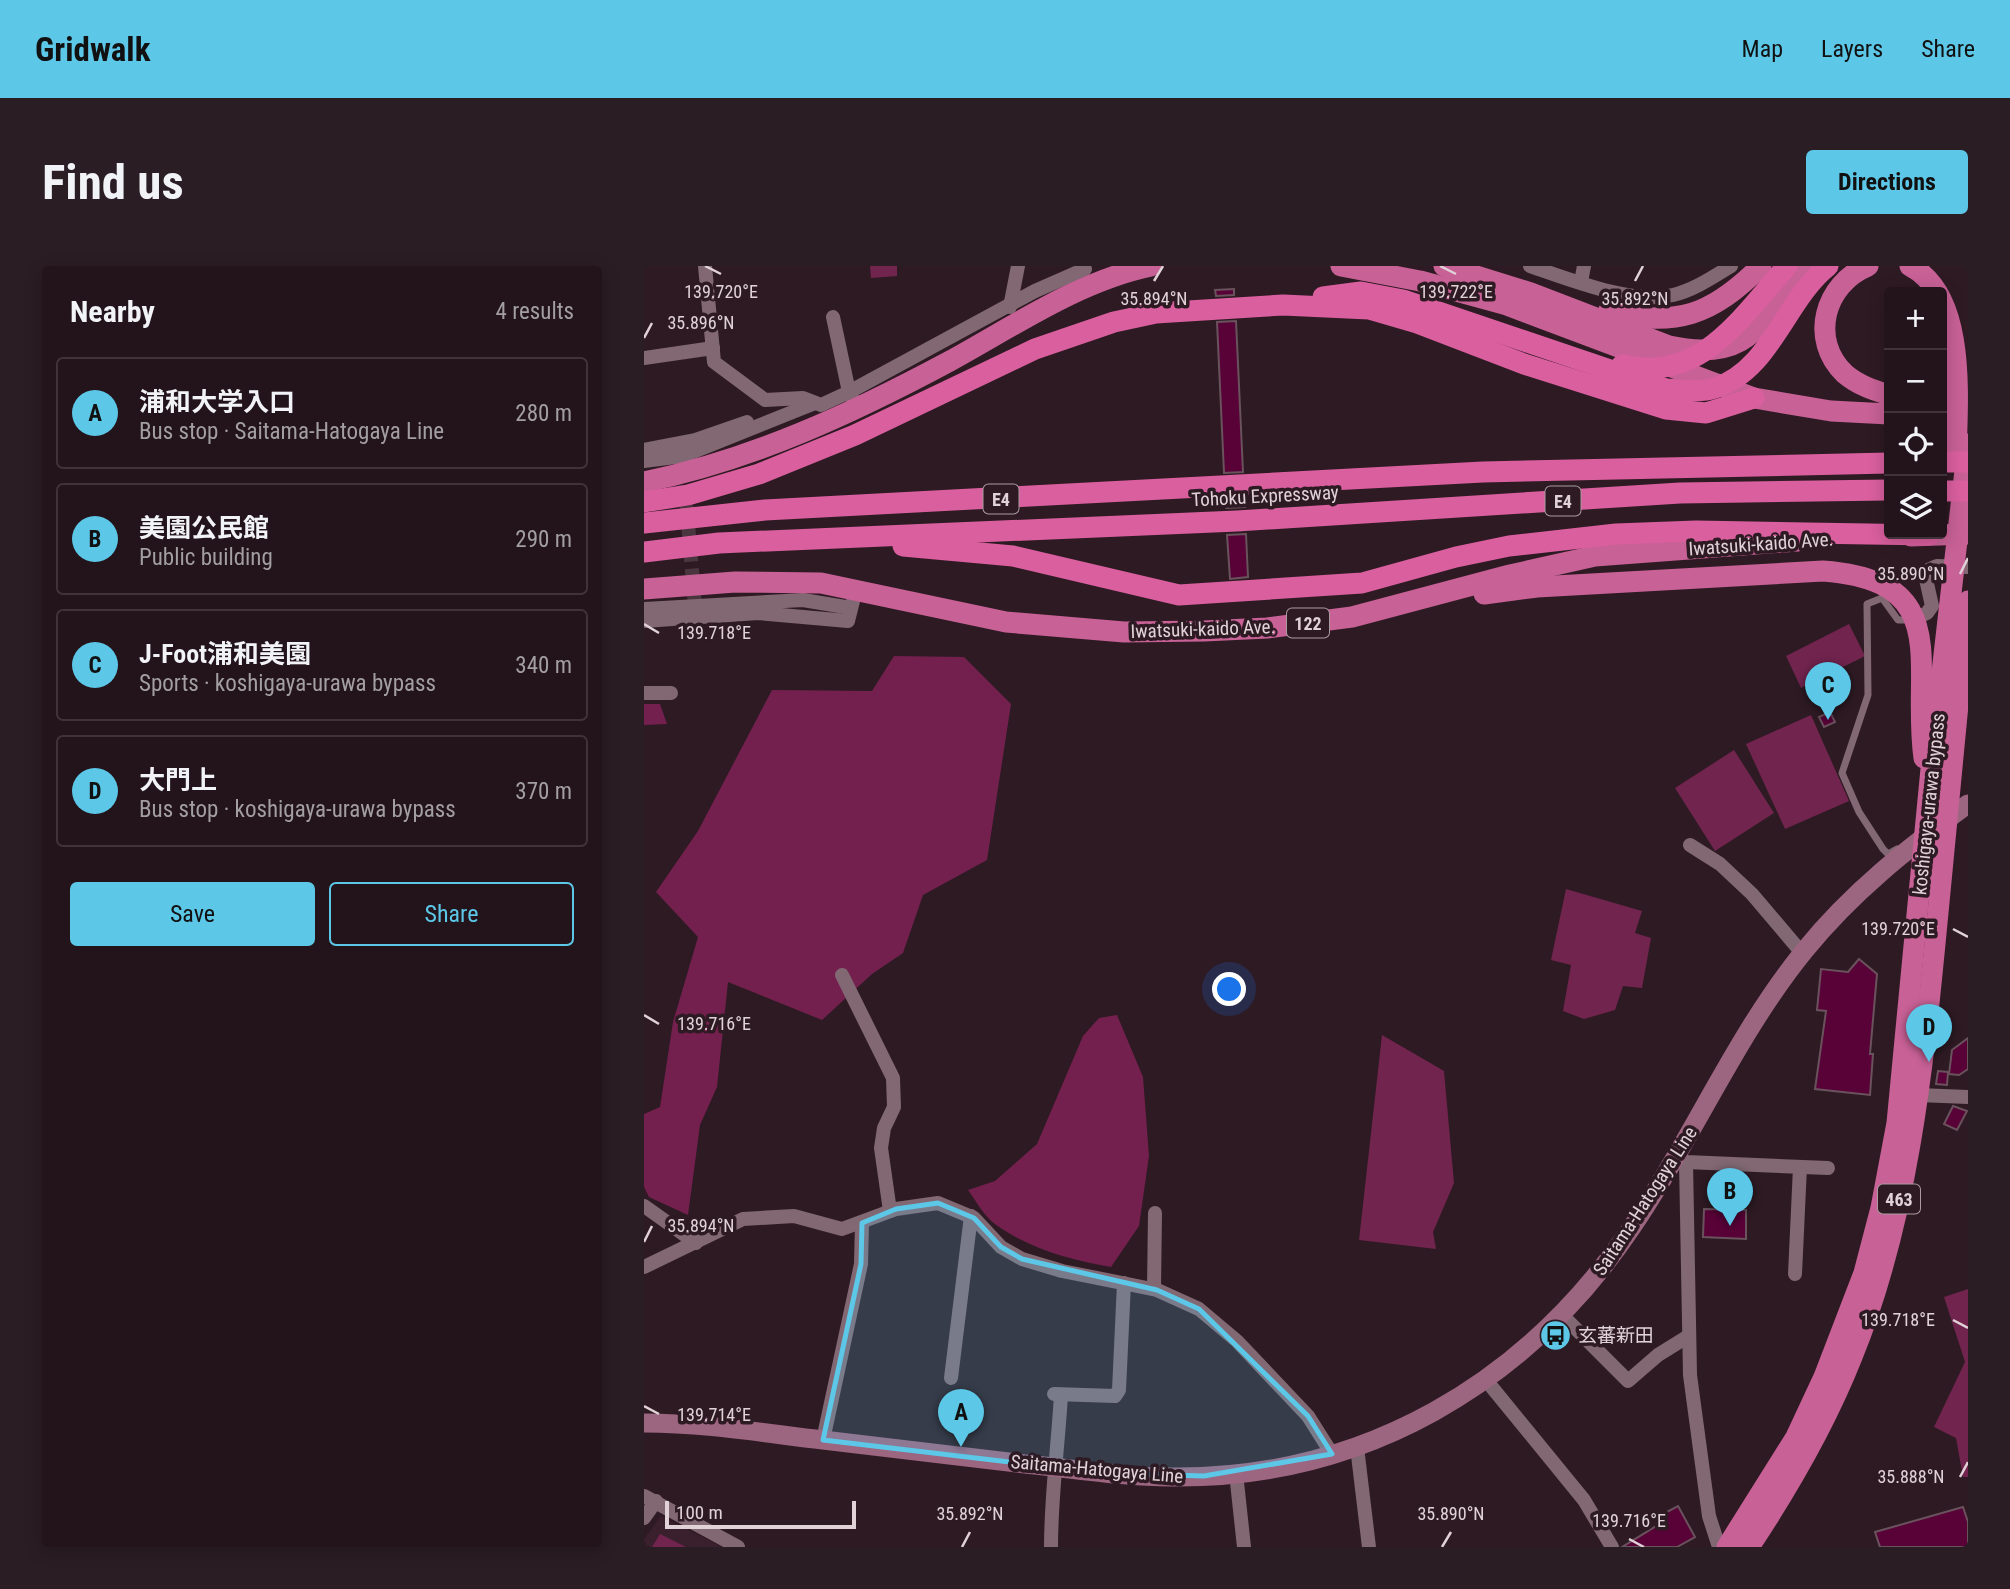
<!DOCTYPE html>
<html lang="en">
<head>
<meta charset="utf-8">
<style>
	:root { --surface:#22141a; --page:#2a1d23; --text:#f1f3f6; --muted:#a29ea2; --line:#3f3339; --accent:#5cc7e7 }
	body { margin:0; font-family:"Roboto Condensed","Noto Sans JP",sans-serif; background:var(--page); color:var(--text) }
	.controls { position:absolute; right:21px; top:21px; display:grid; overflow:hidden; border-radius:7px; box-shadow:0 4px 18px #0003 }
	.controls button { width:63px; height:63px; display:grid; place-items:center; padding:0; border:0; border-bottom:2px solid var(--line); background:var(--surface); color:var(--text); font:35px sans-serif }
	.scale { position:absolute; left:21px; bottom:18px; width:191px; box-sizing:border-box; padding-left:7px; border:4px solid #e0d2d7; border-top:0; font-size:19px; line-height:24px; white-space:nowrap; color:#e0d2d7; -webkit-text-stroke:5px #2e1a23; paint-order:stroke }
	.you { position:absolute; left:586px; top:724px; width:24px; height:24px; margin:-18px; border:5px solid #fff; border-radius:50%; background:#1a73e8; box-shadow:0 0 0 10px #1a73e833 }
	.badge { display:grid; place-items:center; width:46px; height:46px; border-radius:50%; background:var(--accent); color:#111; font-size:23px; font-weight:700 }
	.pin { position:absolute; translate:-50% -58px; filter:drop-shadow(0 2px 4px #0008) }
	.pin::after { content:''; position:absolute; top:37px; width:24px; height:21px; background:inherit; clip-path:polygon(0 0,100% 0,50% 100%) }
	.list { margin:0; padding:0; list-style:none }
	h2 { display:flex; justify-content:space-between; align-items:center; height:91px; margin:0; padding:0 28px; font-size:30px }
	h2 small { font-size:23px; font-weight:400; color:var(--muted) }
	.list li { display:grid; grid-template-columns:46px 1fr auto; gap:21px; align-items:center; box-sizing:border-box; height:112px; margin:0 14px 14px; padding:0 14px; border:2px solid var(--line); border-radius:7px }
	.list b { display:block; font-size:26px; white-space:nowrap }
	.list p { margin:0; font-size:23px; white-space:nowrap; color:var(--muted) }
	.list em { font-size:23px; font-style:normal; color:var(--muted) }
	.actions { display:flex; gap:14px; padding:21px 28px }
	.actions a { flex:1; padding:16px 0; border:2px solid var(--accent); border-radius:7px; text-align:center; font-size:24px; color:var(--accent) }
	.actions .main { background:var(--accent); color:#111 }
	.icon { flex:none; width:38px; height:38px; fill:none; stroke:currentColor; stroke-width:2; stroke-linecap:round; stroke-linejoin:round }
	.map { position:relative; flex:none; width:1324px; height:1281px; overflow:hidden; border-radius:7px }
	header { display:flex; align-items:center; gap:42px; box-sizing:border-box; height:98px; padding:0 35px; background:var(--accent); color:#111 }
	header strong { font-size:33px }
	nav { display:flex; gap:38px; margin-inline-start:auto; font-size:24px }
	.intro { display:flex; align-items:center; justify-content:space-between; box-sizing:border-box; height:168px; padding:0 42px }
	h1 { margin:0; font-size:49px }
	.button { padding:18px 32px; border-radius:7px; background:var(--accent); color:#111; font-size:24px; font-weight:700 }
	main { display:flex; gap:42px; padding:0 42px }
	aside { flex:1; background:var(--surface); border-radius:7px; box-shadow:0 4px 18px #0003 }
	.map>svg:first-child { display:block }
</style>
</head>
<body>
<header>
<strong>Gridwalk</strong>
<nav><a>Map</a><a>Layers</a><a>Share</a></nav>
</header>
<div class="intro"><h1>Find us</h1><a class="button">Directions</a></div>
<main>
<aside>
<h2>Nearby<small>4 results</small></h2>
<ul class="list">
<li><span class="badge">A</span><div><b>浦和大学入口</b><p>Bus stop · Saitama-Hatogaya Line</p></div><em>280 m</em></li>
<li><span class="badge">B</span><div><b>美園公民館</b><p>Public building</p></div><em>290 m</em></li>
<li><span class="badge">C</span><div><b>J-Foot浦和美園</b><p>Sports · koshigaya-urawa bypass</p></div><em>340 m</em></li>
<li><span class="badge">D</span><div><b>大門上</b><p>Bus stop · koshigaya-urawa bypass</p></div><em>370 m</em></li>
</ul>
<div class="actions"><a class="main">Save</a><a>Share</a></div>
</aside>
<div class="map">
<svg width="1324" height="1281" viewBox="0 0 1324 1281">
	<rect width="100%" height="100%" fill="#2e1a23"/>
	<polygon fill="#3a1f2c" points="17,1250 78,1281 0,1281 0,1273"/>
	<g fill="#71244e">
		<polygon points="226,0 253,0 253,10 227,12"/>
		<polygon points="1205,358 1221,390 1157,422 1142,390"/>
		<polygon points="1167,449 1205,535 1141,563 1102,478"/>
		<polygon points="1090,484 1130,547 1071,585 1031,522"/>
		<polygon points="922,623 998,645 991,667 1007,672 998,722 979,720 971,744 940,753 919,745 927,699 907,694"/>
		<polygon points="738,769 800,805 810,917 789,966 792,983 715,974"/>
		<polygon points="1324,1023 1324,1211 1319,1211 1312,1172 1290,1161 1321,1096 1300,1031"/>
		<polygon points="16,1268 42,1281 8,1281"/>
	</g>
	<g fill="#73204e">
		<polygon points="250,390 320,391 367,438 343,594 279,629 259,687 228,708 178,754 84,716 73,821 56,859 44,949 5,931 0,921 0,848 16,841 29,756 54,671 12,626 54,565 128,424 228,425"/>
		<polygon points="0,438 16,438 23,458 0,459"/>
		<path d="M473,749L499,811L505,890L495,960L467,1001C427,994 385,983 351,958C340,950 332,935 324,924L351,915L393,878L439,770L455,752Z"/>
	</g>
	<g fill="#590238" stroke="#6a525d" stroke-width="2">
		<polygon points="590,23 590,29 572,30 571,24"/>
		<polygon points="592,55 599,206 580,207 573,56"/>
		<polygon points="600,232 601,241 582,242 582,233"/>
		<polygon points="602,268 604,311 586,313 583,269"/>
		<polygon points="1186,446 1191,456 1180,461 1175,451"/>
		<polygon points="1215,693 1233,708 1226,788 1229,788 1226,829 1171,823 1182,745 1173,744 1177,703 1204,706"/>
		<polygon points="1324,772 1324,803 1315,809 1305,808 1308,784"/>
		<polygon points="1294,805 1304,806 1303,819 1292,818"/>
		<polygon points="1309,840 1323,845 1313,864 1300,858"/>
		<polygon points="1060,943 1102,944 1102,973 1059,971"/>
		<polygon points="1034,1240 1051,1271 1033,1281 978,1281 1022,1254 1019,1248"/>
		<polygon points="1319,1241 1324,1256 1324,1281 1236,1281 1231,1266"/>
	</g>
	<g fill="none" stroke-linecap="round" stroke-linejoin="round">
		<polyline stroke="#49363e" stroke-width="14" stroke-dasharray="14 7" stroke-linecap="butt" points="39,198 51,340"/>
		<polyline stroke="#816873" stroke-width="7" points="1253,583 1244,588 1239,583 1215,546 1198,507 1224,429 1223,338 1238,332 1254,354 1265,354"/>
		<g stroke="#816873" stroke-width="14">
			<polyline points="61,0 70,96 121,134 159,132 177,139 205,126 209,134"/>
			<path d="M886,0C925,13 988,39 1029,29C1050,24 1069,11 1087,0"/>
			<polyline points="937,16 940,0"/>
			<polyline points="366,41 374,0"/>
			<polyline points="189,51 205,126 391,25 441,3"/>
			<polyline points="0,92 69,82"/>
			<polyline points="0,184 51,174 103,156"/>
			<polyline points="0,195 39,190 171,137"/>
			<polyline points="0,343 159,334 207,342"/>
			<polyline points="1270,353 1283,347 1288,340 1282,313 1284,304 1293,300 1324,301"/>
			<polyline points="0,355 114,347 204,355 212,323"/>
			<polyline points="0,427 27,427"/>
			<polyline points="1046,579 1076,598 1108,628 1158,687"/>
			<polyline points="198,709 249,812 250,841 240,862 237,882 246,945"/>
			<polyline points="1274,829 1324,831"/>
			<polyline points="1036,892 1042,896 1184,902"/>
			<polyline points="1042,896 1046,1109 1065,1250 1075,1281"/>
			<polyline points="0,940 52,977"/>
			<polyline points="0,1001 99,953 150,950 198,963 252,943 294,937 330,952 357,981 378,993 418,1005 513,1024 555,1043 593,1075 664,1150 688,1188"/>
			<polyline points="1151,1008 1156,901"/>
			<polyline points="510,1023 511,947"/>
			<polyline points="918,1049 984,1115 1014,1089 1043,1071"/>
			<polyline points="307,1112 327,950"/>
			<polyline points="842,1114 940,1234 968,1281"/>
			<polyline points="410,1128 471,1130 475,1124 480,1017"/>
			<polyline points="179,1174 217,998 218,957"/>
			<polyline points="713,1181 725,1281"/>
			<polyline points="592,1207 600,1281"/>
			<polyline points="0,1230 94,1281"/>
			<polyline points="0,1252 12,1235"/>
			<path d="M407,1281C407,1229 414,1181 417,1129"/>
		</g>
		<path stroke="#9c6580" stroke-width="19" d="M0,1157C60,1157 119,1167 179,1174C246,1182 314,1190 381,1198C430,1203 479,1211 528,1211C719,1213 882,1118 988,961C1049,872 1093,767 1161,684C1208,626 1264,582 1324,538"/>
		<g stroke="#c86196" stroke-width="21">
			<polyline points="697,0 776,15 860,38 1110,132 1187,145 1245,148"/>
			<path d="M800,0L887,27L1025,80C1108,98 1117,54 1163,0"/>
			<path d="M1224,0C1180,18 1165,74 1201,108C1214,119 1229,124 1245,129"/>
			<path d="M1266,0C1324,30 1313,135 1312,195"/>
			<path d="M964,46C1033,61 1067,50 1117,0"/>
			<path d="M0,216C108,194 209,147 306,95C370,60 435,15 507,0"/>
			<polyline points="1267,270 1324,268"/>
			<polyline points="0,323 91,316 177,317 362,356 480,366 560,365 623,362 708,351 866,309 951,290 1154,275"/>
			<path d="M840,328L893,321L1179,305C1312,315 1267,399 1280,492"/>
			<polyline points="1083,1281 1152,1171 1180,1111 1220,1007 1237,942 1253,857 1287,503 1324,178"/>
			<path d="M1105,1281C1145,1221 1181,1159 1208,1091C1264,953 1279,803 1293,657C1303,549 1314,442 1324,335"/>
		</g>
		<g stroke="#da5f9f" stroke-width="21">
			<path d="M679,31L717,26L759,34L1022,123C1038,124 1055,127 1071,122C1127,104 1141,34 1184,0"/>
			<path d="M978,99C1057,118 1097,51 1143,0"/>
			<polyline points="1298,196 1324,196"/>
			<polyline points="1298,225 1324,225"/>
			<polyline points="0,236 44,229 115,208 211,169 391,83 470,56 512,47 639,39 725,43 773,57 880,98 1022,143 1062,147 1110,132"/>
			<polyline points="0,257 121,244 839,206 1245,197"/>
			<polyline points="259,280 369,290 535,329 718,317 812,291 865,280 972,268 1052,265 1285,269"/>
			<polyline points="0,286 75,277 593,255 1036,227 1245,224"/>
		</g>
	</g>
	<path fill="#5cc7e7" fill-opacity="0.2" stroke="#5cc7e7" stroke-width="5" stroke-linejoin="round" d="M294,937L330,952L357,981L378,993L513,1024L555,1043L664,1150L688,1188L560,1210L460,1207L179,1174L217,998L218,957L252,943Z"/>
	<path fill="none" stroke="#e0d2d7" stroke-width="2.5" d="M61,0L77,8M796,0L812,8M510,15L519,0M991,15L999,0M0,72L8,57M1316,308L1324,292M0,358L15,367M1309,663L1324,671M0,749L15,758M0,976L8,960M1309,1054L1324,1062M0,1140L15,1148M1316,1211L1324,1196M985,1273L1000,1281M318,1281L326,1266M798,1281L807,1266"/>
	<defs>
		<symbol id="bus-disc" viewBox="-11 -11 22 22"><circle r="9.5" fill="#5cc7e7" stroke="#2e1a23"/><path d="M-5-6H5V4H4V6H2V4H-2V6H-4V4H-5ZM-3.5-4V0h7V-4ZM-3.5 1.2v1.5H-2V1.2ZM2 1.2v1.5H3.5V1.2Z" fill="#111"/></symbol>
	</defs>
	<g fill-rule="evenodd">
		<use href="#bus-disc" x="894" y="1052" width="35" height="35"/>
	</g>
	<g text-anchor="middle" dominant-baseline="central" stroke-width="7" stroke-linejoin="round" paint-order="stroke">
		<g fill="#2e1a23" stroke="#ab9ba1" stroke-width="2">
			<rect x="339.5" y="218.5" width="35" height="29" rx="5"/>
			<rect x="901.5" y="220.5" width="35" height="29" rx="5"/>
			<rect x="643" y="342.5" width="42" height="29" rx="5"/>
			<rect x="1234" y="918.5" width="42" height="29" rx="5"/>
		</g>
		<g font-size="18" font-weight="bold" fill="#e0d2d7">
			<text x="357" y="233">E4</text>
			<text x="919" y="235">E4</text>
			<text x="664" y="357">122</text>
			<text x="1255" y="933">463</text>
		</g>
		<g font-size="19" fill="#e0d2d7" stroke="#2e1a23">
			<text transform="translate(621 230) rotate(-3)">Tohoku Expressway</text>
			<text transform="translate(1117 278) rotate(-4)">Iwatsuki-kaido Ave.</text>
			<text transform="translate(559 363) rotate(-2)">Iwatsuki-kaido Ave.</text>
			<text transform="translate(1285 538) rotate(-84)">koshigaya-urawa bypass</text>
			<text transform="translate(1001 935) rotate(-57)">Saitama-Hatogaya Line</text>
			<text transform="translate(453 1203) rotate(5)">Saitama-Hatogaya Line</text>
		</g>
		<g font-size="19" fill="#e0d2d7" stroke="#2e1a23" text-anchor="start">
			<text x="934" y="1069">玄蕃新田</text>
		</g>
	</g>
	<g font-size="18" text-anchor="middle" fill="#e0d2d7" stroke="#2e1a23" stroke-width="7" stroke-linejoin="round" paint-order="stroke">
		<text x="77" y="32">139.720°E</text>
		<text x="812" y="32">139.722°E</text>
		<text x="991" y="39">35.892°N</text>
		<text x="510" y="39">35.894°N</text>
		<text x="57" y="63">35.896°N</text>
		<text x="1267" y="314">35.890°N</text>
		<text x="70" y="373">139.718°E</text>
		<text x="1254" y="669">139.720°E</text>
		<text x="70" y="764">139.716°E</text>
		<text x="57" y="966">35.894°N</text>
		<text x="1254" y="1060">139.718°E</text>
		<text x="70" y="1155">139.714°E</text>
		<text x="1267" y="1217">35.888°N</text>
		<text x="326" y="1254">35.892°N</text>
		<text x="807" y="1254">35.890°N</text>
		<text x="985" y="1261">139.716°E</text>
	</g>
</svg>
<div class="controls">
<button>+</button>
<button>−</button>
<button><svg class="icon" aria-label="locate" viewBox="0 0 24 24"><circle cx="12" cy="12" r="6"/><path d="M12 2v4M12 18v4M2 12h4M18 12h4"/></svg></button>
<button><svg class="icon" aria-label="layers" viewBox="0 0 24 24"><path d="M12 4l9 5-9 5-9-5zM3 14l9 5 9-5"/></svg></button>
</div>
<div class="scale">100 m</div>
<div class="you"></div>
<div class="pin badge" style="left:317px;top:1181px">A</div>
<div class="pin badge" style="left:1086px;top:960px">B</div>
<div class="pin badge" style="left:1184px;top:454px">C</div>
<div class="pin badge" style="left:1285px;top:796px">D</div>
</div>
</main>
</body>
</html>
